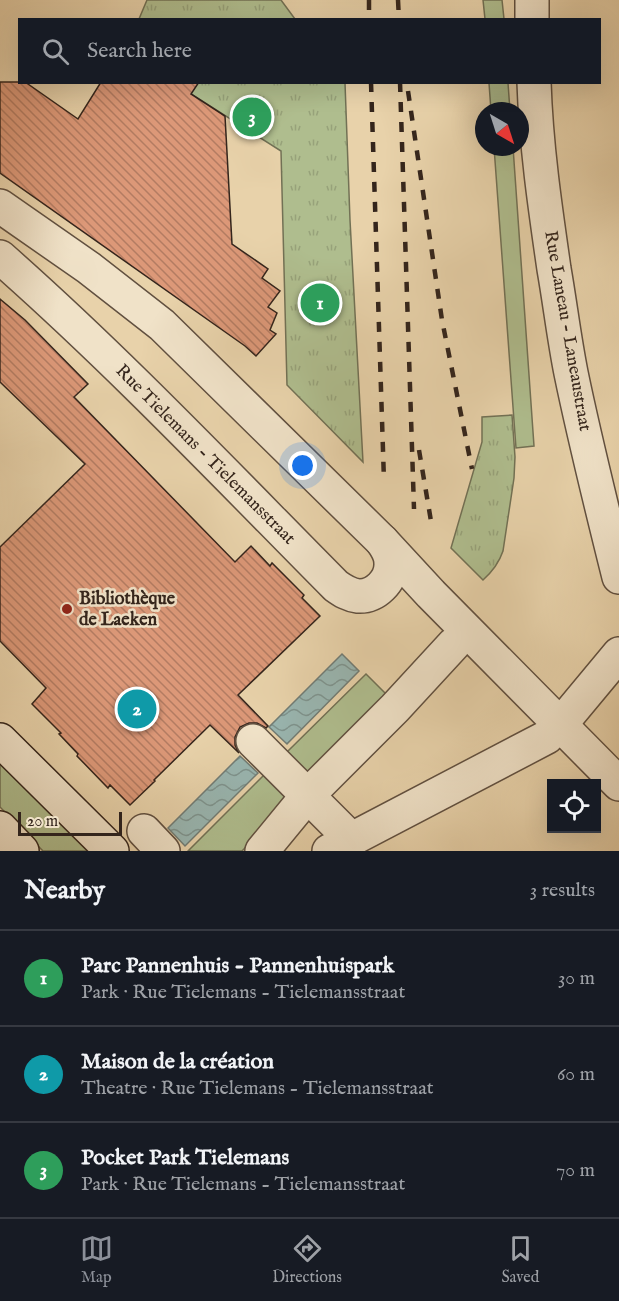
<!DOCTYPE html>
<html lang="en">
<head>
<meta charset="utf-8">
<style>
	:root { --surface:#171b24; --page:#20242c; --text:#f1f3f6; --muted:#9ea1a6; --line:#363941; --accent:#8c9099 }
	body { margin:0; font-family:"IM FELL English",serif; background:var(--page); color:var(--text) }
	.controls { position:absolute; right:18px; bottom:18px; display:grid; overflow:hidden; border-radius:0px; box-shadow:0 6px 24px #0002 }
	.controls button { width:54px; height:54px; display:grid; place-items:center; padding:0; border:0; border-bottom:2px solid var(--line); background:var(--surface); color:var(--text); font:30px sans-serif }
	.compass { position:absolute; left:475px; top:102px; width:54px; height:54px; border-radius:50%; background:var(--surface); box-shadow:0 6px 24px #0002; rotate:141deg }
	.scale { position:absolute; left:18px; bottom:15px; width:104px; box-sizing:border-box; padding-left:6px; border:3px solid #34251c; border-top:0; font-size:16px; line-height:21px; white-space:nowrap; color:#34251c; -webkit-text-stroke:4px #f0e2c8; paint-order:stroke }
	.you { position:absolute; left:303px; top:466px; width:21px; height:21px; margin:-15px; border:4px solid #fff; border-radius:50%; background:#1a73e8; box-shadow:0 0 0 9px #1a73e833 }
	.badge { display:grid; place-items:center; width:39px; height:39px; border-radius:50%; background:var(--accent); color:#fff; font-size:20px; font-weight:700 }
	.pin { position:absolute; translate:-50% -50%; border:3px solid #fff; box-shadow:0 2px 6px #0006 }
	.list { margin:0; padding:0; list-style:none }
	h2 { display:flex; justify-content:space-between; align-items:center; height:78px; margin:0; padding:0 24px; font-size:26px }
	h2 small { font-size:20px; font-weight:400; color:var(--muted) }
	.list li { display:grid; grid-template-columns:39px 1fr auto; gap:18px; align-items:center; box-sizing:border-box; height:96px; padding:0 24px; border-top:2px solid var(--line) }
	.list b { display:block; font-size:22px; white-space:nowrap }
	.list p { margin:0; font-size:20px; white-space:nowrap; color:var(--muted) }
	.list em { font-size:20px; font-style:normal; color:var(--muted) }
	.icon { flex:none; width:33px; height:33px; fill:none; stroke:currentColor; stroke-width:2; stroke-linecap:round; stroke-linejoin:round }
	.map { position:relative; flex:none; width:619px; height:851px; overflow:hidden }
	.search { position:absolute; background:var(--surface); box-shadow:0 6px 24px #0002; left:18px; right:18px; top:18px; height:66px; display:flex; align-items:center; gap:15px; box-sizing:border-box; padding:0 21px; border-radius:0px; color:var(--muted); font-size:22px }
	.sheet { height:366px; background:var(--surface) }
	nav { display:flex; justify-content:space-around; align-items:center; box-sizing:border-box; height:84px; border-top:2px solid var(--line); background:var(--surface); font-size:16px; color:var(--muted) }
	nav a { display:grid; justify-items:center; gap:3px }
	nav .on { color:var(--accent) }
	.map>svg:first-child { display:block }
</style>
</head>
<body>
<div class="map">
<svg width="619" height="851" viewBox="0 0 619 851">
	<defs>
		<pattern id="park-tufts" width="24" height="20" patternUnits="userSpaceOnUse" patternTransform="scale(1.5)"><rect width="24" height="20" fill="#afbd8e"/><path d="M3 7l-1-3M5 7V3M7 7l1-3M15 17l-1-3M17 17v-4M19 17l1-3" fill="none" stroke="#97a27a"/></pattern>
		<pattern id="water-waves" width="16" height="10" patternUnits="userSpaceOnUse" patternTransform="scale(1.5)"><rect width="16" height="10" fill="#99b6b1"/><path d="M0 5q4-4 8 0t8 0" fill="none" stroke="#7e948f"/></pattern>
		<pattern id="building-back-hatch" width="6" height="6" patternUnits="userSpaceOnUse" patternTransform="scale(1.5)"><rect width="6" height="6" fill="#dc9878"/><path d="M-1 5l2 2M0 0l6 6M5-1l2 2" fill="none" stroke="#b37c62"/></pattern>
	</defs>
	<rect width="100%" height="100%" fill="#e8d2aa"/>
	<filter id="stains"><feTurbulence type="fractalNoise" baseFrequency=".00333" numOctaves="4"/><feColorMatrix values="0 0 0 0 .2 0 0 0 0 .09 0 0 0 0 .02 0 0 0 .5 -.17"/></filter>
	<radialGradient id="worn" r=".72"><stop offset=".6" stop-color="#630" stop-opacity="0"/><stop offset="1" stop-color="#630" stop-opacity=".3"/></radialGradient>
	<g fill="#afbd8e" stroke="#727155" stroke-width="1.5">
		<polygon points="483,0 502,0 504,19 485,19"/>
		<polygon points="489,83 508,83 510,111 491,111"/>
		<polygon points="494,147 513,147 534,446 516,448"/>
		<polygon points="366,674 393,701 314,779 287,752"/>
		<polygon points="0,756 94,851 43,851 0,807"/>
		<polygon points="264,775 291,801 242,851 188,851"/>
	</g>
	<g fill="url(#park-tufts)" stroke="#727155" stroke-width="1.5">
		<polygon points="147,0 281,0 295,19 139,19"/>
		<polygon points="187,83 345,83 350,220 363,462 287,385 281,151 191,94"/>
		<path d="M512,415L515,457L514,478L503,551C499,563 493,571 483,580L451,548L482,442V417Z"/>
	</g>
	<g fill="url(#water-waves)" stroke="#717c75" stroke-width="1.5">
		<polygon points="342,654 359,671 287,744 269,727"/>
		<polygon points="240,756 258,773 185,846 168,828"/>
	</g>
	<g fill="url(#building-back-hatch)" stroke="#34251c" stroke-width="1.5">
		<polygon points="0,82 25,82 78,119 101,82 199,82 191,94 225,116 232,244 268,269 262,278 280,291 268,307 277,313 270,330 276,334 256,356 245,346 0,173"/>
		<polygon points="0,299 25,320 88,384 74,397 235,562 251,546 270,566 272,563 304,595 302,598 320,616 238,695 268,726 266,728 257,723 249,723 240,727 235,737 235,745 239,753 210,725 154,780 155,781 130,805 110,785 108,788 77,756 78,754 59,734 61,733 32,704 46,688 0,641 0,547 85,464 0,382"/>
	</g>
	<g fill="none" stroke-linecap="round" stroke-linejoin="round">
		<defs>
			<g id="street">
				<polyline points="532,20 532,0"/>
				<path d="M534,82C536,145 545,207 554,269C560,303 564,338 571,373C585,441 602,509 619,577"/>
				<polyline points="0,206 89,268 162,325 382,541 431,594 619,784"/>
				<path d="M0,257C118,361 226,475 336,586C343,591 349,595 358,596C375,597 392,581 391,563C391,555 387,548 382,541"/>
				<polyline points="560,725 619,654"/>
				<polyline points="253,741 352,840"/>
				<polyline points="144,831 163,851"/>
				<polyline points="262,851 308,795 395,708 454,644"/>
				<polyline points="329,851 547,737"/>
			</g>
			<g id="secondary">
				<polyline points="0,740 112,851"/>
				<polyline points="0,828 22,851"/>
			</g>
		</defs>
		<use href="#street" stroke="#615040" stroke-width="36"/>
		<use href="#secondary" stroke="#34251c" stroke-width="36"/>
		<use href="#street" stroke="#f0e2c8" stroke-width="33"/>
		<use href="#secondary" stroke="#f0e2c8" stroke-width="33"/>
		<g stroke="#34251c" stroke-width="4.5" stroke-dasharray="10 10" stroke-linecap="butt">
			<polyline points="369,0 369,20"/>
			<polyline points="398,0 399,20"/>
			<polyline points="371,82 384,481"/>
			<polyline points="400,82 414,509"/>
			<polyline points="408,91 442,320 472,469"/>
			<polyline points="419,450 432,527"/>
		</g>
	</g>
	<circle fill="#8f2418" stroke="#f0e2c8" stroke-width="2" cx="67" cy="609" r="6"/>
	<g text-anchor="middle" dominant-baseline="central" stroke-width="5" stroke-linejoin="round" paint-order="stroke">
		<g font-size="18" fill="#34251c" stroke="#f0e2c8">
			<text transform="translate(567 331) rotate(80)">Rue Laneau - Laneaustraat</text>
			<text transform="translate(205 455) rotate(45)">Rue Tielemans - Tielemansstraat</text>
		</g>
		<g font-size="18" font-weight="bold" fill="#34251c" stroke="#f0e2c8" text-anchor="start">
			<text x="79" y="599">Bibliothèque<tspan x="79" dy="21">de Laeken</tspan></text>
		</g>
	</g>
	<rect width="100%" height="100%" filter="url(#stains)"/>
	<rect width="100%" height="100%" fill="url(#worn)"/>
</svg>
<div class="controls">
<button><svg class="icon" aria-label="locate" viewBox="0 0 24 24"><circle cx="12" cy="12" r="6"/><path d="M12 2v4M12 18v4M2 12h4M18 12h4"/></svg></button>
</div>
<svg class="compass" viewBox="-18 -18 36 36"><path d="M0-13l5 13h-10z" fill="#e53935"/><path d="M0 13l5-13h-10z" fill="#9ea1a6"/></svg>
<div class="scale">20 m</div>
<div class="you"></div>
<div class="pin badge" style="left:320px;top:303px;background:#2e9e5b">1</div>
<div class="pin badge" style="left:137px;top:709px;background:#0f9aa8">2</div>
<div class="pin badge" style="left:252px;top:117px;background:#2e9e5b">3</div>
<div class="search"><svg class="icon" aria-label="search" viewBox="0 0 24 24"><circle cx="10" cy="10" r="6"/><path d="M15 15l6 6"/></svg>Search here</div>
</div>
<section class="sheet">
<h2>Nearby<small>3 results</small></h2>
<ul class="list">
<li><span class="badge" style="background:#2e9e5b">1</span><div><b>Parc Pannenhuis - Pannenhuispark</b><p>Park · Rue Tielemans - Tielemansstraat</p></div><em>30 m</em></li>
<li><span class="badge" style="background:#0f9aa8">2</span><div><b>Maison de la création</b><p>Theatre · Rue Tielemans - Tielemansstraat</p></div><em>60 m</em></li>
<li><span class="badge" style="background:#2e9e5b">3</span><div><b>Pocket Park Tielemans</b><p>Park · Rue Tielemans - Tielemansstraat</p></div><em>70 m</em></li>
</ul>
</section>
<nav>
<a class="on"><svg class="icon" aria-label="map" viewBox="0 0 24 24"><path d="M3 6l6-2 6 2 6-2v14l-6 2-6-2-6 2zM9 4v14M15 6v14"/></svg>Map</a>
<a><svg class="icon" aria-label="directions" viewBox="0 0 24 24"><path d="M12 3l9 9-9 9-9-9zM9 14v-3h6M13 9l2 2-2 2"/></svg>Directions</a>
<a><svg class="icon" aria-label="saved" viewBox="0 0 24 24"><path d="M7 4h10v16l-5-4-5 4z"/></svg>Saved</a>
</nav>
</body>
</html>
